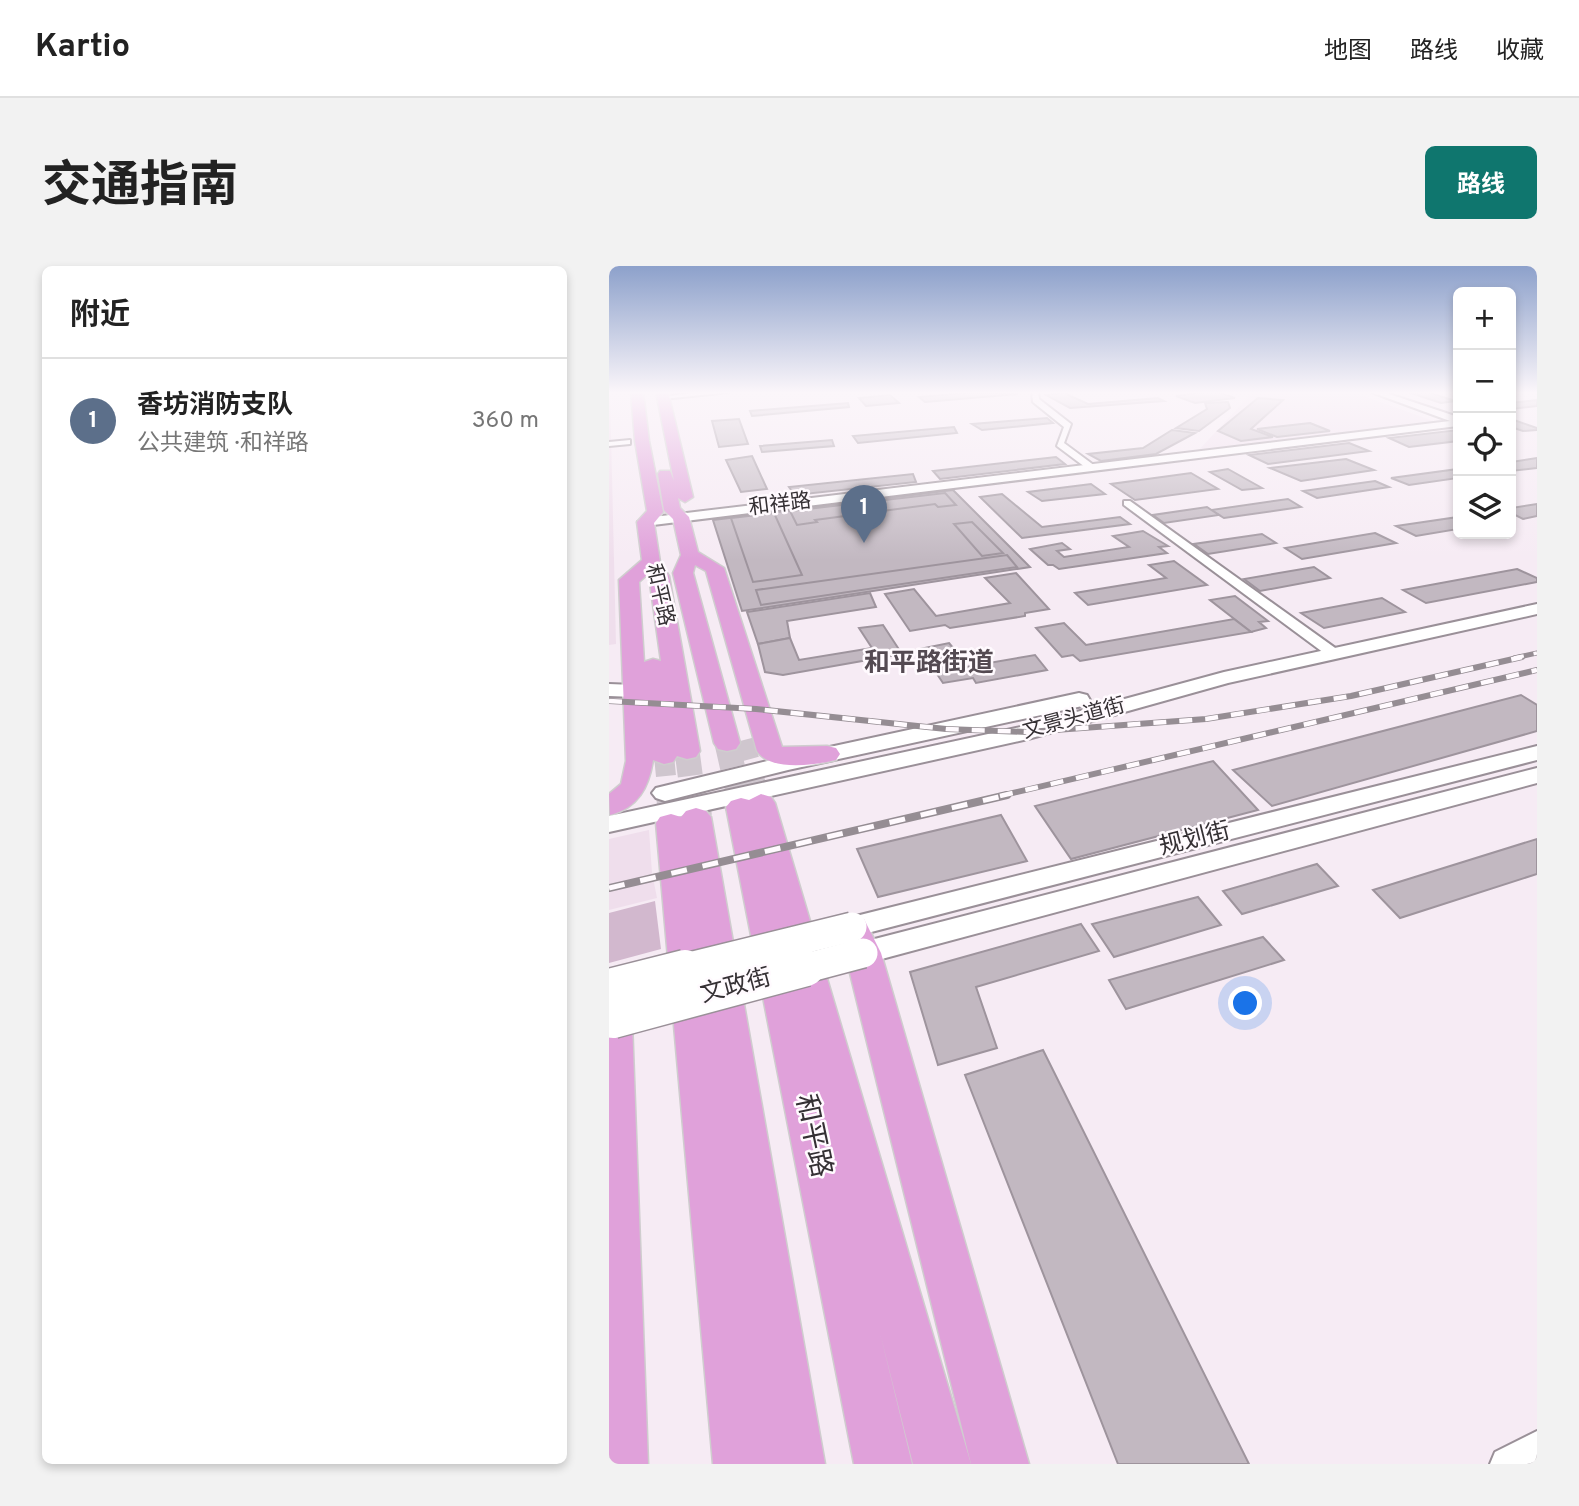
<!DOCTYPE html>
<html lang="zh">
<head>
<meta charset="utf-8">
<style>
	:root { --surface:#fff; --page:#f2f2f2; --text:#222; --muted:#767676; --line:#e0e0e0; --accent:#0f766e }
	body { margin:0; font-family:Overpass,"Noto Sans SC",sans-serif; background:var(--page); color:var(--text) }
	.controls { position:absolute; right:21px; top:21px; display:grid; overflow:hidden; border-radius:10px; box-shadow:0 4px 10px #0003 }
	.controls button { width:63px; height:63px; display:grid; place-items:center; padding:0; border:0; border-bottom:2px solid var(--line); background:var(--surface); color:var(--text); font:35px sans-serif }
	.you { position:absolute; left:637px; top:738px; width:24px; height:24px; margin:-18px; border:5px solid #fff; border-radius:50%; background:#1a73e8; box-shadow:0 0 0 10px #1a73e833 }
	.badge { display:grid; place-items:center; width:46px; height:46px; border-radius:50%; background:var(--accent); color:#fff; font-size:23px; font-weight:700 }
	.pin { position:absolute; translate:-50% -58px; filter:drop-shadow(0 2px 4px #0008) }
	.pin::after { content:''; position:absolute; top:37px; width:24px; height:21px; background:inherit; clip-path:polygon(0 0,100% 0,50% 100%) }
	.list { margin:0; padding:0; list-style:none }
	h2 { display:flex; justify-content:space-between; align-items:center; height:91px; margin:0; padding:0 28px; font-size:30px }
	h2 small { font-size:23px; font-weight:400; color:var(--muted) }
	.list li { display:grid; grid-template-columns:46px 1fr auto; gap:21px; align-items:center; box-sizing:border-box; height:126px; padding:0 28px; border-top:2px solid var(--line) }
	.list b { display:block; font-size:26px; white-space:nowrap }
	.list p { margin:0; font-size:23px; white-space:nowrap; color:var(--muted) }
	.list em { font-size:23px; font-style:normal; color:var(--muted) }
	.icon { flex:none; width:38px; height:38px; fill:none; stroke:currentColor; stroke-width:2; stroke-linecap:round; stroke-linejoin:round }
	.map { position:relative; flex:none; width:928px; height:1198px; overflow:hidden; border-radius:10px }
	header { display:flex; align-items:center; gap:42px; box-sizing:border-box; height:98px; padding:0 35px; background:var(--surface); border-bottom:2px solid var(--line) }
	header strong { font-size:33px }
	nav { display:flex; gap:38px; margin-inline-start:auto; font-size:24px }
	.intro { display:flex; align-items:center; justify-content:space-between; box-sizing:border-box; height:168px; padding:0 42px }
	h1 { margin:0; font-size:49px }
	.button { padding:18px 32px; border-radius:10px; background:var(--accent); color:#fff; font-size:24px; font-weight:700 }
	main { display:flex; gap:42px; padding:0 42px }
	aside { flex:1; background:var(--surface); border-radius:10px; box-shadow:0 4px 10px #0003 }
	.map>svg:first-child { display:block }
</style>
</head>
<body>
<header>
<strong>Kartio</strong>
<nav><a>地图</a><a>路线</a><a>收藏</a></nav>
</header>
<div class="intro"><h1>交通指南</h1><a class="button">路线</a></div>
<main>
<aside>
<h2>附近<small></small></h2>
<ul class="list">
<li><span class="badge" style="background:#5c6f8a">1</span><div><b>香坊消防支队</b><p>公共建筑 · 和祥路</p></div><em>360 m</em></li>
</ul>
</aside>
<div class="map">
<svg width="928" height="1198" viewBox="0 0 928 1198">
	<rect width="100%" height="100%" fill="#f6ebf4"/>
	<g fill="#efdeec">
		<polygon points="1,126 7,378 0,379 0,126"/>
		<polygon points="671,126 743,126 830,157 588,186 641,129"/>
		<polygon points="40,564 43,607 48,632 0,644 0,573"/>
	</g>
	<polygon fill="#d2b8ce" points="46,635 52,683 0,697 0,647"/>
	<g fill="#c2b8c1" stroke="#9e949d" stroke-width="2">
		<polygon points="368,126 409,128 316,136 310,131"/>
		<polygon points="595,126 609,126 626,132 586,137 567,130"/>
		<polygon points="799,126 819,126 846,135 832,137"/>
		<polygon points="455,127 479,138 549,132 555,135 461,142 437,129"/>
		<polygon points="281,129 290,137 257,140 250,132"/>
		<polygon points="649,132 674,134 642,163 664,171 632,175 609,165"/>
		<polygon points="928,134 928,140 902,143 902,137"/>
		<polygon points="619,136 621,142 590,165 567,162 598,143 596,137"/>
		<polygon points="239,137 240,141 143,150 141,145"/>
		<polygon points="438,152 444,157 373,164 363,158"/>
		<polygon points="130,153 139,178 110,181 103,155"/>
		<polygon points="902,153 928,162 928,164 914,165 902,161"/>
		<polygon points="701,157 721,165 668,171 648,163"/>
		<polygon points="345,161 348,167 249,177 244,170"/>
		<polygon points="563,164 586,167 547,188 492,195 479,188 534,182"/>
		<polygon points="849,164 849,175 800,181 780,172"/>
		<polygon points="223,174 225,180 153,186 151,180"/>
		<polygon points="740,177 760,185 659,198 640,189"/>
		<polygon points="143,190 158,223 132,226 117,194"/>
		<polygon points="447,191 456,198 331,213 324,205"/>
		<polygon points="928,192 928,202 902,205 902,196"/>
		<polygon points="737,193 765,204 692,215 661,202"/>
		<polygon points="619,203 653,222 633,224 601,206"/>
		<polygon points="849,203 849,212 800,219 782,212"/>
		<polygon points="582,207 609,223 526,234 502,218"/>
		<polygon points="304,208 307,216 186,229 180,221"/>
		<polygon points="766,215 780,221 708,232 694,225"/>
		<polygon points="482,218 496,228 433,235 419,226"/>
		<polygon points="344,224 421,301 133,345 104,254"/>
		<polygon points="336,227 347,239 329,241 326,238 206,254 208,256 188,259 181,245"/>
		<polygon points="393,228 433,261 511,251 521,258 413,272 371,231"/>
		<polygon points="679,233 692,241 615,252 602,244"/>
		<polygon points="928,238 928,250 914,253 902,247 902,242"/>
		<polygon points="598,241 610,249 555,257 544,249"/>
		<polygon points="165,247 193,309 144,316 122,252"/>
		<polygon points="849,251 849,263 807,270 787,260"/>
		<polygon points="363,256 394,287 373,290 345,258"/>
		<polygon points="534,265 559,280 550,281 558,287 450,303 444,299 439,299 421,283 453,277 461,283 448,285 455,291 520,281 504,270"/>
		<polygon points="766,267 787,277 693,293 676,282"/>
		<polygon points="653,268 667,277 599,288 585,278"/>
		<polygon points="398,289 408,301 152,339 147,324"/>
		<polygon points="565,295 598,319 479,339 466,327 557,312 540,299"/>
		<polygon points="705,301 721,312 651,325 635,313"/>
		<polygon points="908,303 928,312 928,316 817,337 794,324"/>
		<polygon points="407,307 440,343 416,347 416,350 341,362 336,359 301,365 276,328 305,323 327,350 401,337 376,312"/>
		<polygon points="261,327 267,341 178,355 181,372 149,378 138,346"/>
		<polygon points="626,330 659,355 650,356 657,362 642,366 601,334"/>
		<polygon points="773,332 796,346 715,362 692,347"/>
		<polygon points="625,353 642,366 471,395 464,389 453,391 427,362 455,357 477,379"/>
		<polygon points="274,359 293,388 174,409 156,406 149,378 181,372 190,394 263,382 250,362"/>
		<polygon points="340,377 354,394 347,396 351,402 426,389 438,404 367,417 364,412 334,417 311,383"/>
		<polygon points="912,429 928,439 928,465 663,540 624,504"/>
		<polygon points="604,495 649,544 462,593 426,540"/>
		<polygon points="392,549 418,595 269,631 248,583"/>
		<polygon points="928,573 928,608 791,652 764,624"/>
		<polygon points="708,598 729,620 633,648 614,625"/>
		<polygon points="589,631 612,659 505,691 483,658"/>
		<polygon points="472,658 490,685 367,721 388,782 329,799 301,706"/>
		<polygon points="654,671 675,694 517,743 500,714"/>
		<polygon points="434,784 640,1198 509,1198 356,809"/>
	</g>
	<g fill="none" stroke-linecap="round" stroke-linejoin="round">
		<g stroke="#cfc6ce" stroke-width="20" stroke-dasharray="20 10" stroke-linecap="butt">
			<polyline points="135,474 150,530"/>
			<polyline points="55,490 59,530"/>
		</g>
		<g stroke="#cfc6ce" stroke-width="24" stroke-dasharray="24 12" stroke-linecap="butt">
			<polyline points="59,529 62,557"/>
			<polyline points="150,529 152,537"/>
		</g>
		<g stroke="#cfc6ce" stroke-width="25" stroke-dasharray="25 13" stroke-linecap="butt">
			<polyline points="118,477 130,530"/>
			<polyline points="78,485 84,530"/>
		</g>
		<g stroke="#cfc6ce" stroke-width="32" stroke-dasharray="32 16" stroke-linecap="butt">
			<polyline points="84,529 87,551"/>
			<polyline points="129,529 132,541"/>
		</g>
		<defs>
			<g id="minor">
				<polygon points="94,126 121,126 54,133 50,131"/>
				<polygon points="423,126 429,126 430,133 462,158 455,177 486,200 486,204 480,204 448,180 455,161 424,136"/>
				<polygon points="21,174 21,178 0,180 0,176"/>
				<polygon points="515,235 521,235 729,384 729,390 719,390 515,239"/>
				<polygon points="928,1165 928,1198 881,1198 886,1186"/>
			</g>
			<g id="tertiary">
				<polygon points="762,126 774,126 849,151 849,160 36,260 29,256 36,252 841,155"/>
				<polygon points="0,418 25,419 34,425 25,431 0,430"/>
			</g>
			<g id="secondary">
				<polygon points="928,338 928,348 619,417 419,473 0,566 0,550 416,460 615,406"/>
				<polygon points="470,427 478,429 481,434 478,439 179,504 56,535 47,532 43,527 47,522 179,490"/>
				<polygon points="928,480 928,494 243,671 232,668 228,661 232,654 243,651"/>
				<polygon points="928,502 928,517 254,698 243,695 238,687 243,679 254,676"/>
			</g>
			<g id="primary">
				<path d="M22,126H34L40,175L54,246L45,257L51,296L60,310L91,485L87,491L78,493L68,490L64,496L55,498L44,494C40,521 29,542 1,549L0,528L12,518L17,495L10,314L33,294L28,256L38,245L26,175ZM39,308L40,310L52,395L44,393L35,396L30,316Z"/>
				<path d="M47,126H59L84,231L76,236L69,232L71,242L80,251L89,286L115,302L173,481L218,480L227,482L231,488L227,494C206,499 162,506 148,485L97,305L86,299L84,307L131,477L127,483L118,485L109,483L105,477L64,307L72,289L64,253L55,244L49,208L51,205H61L65,215Z"/>
				<polygon points="152,528 162,531 166,537 362,1198 304,1198 271,1067 303,1198 245,1198 117,541 122,535 132,532 140,534"/>
				<polygon points="87,542 97,545 102,551 216,1198 104,1198 47,557 51,551 62,548 72,551 77,545"/>
				<polygon points="243,649 255,653 272,687 420,1198 362,1198 236,687 226,661 231,653"/>
				<polygon points="4,714 17,718 22,728 39,1198 0,1198 0,716"/>
			</g>
		</defs>
		<use href="#minor" stroke="#9a9098" stroke-width="4"/>
		<use href="#tertiary" stroke="#9a9098" stroke-width="4"/>
		<use href="#secondary" stroke="#9a9098" stroke-width="4"/>
		<use href="#primary" stroke="#cfcdce" stroke-width="3"/>
		<use href="#minor" fill="#fff" fill-rule="evenodd"/>
		<use href="#tertiary" fill="#fff" fill-rule="evenodd"/>
		<use href="#secondary" fill="#fff" fill-rule="evenodd"/>
		<use href="#primary" fill="#e0a1da" fill-rule="evenodd"/>
		<defs>
			<polyline id="rail-far2" points="905,392 928,387"/>
			<g id="rail-far1">
				<polyline points="0,435 147,443 337,463 419,466 597,453 742,430 913,391"/>
				<polyline points="391,530 928,404"/>
			</g>
			<polyline id="rail" points="0,622 398,529"/>
		</defs>
		<use href="#rail-far2" stroke="#958d93" stroke-width="5"/>
		<use href="#rail-far1" stroke="#958d93" stroke-width="6"/>
		<use href="#rail" stroke="#958d93" stroke-width="8"/>
		<use href="#rail-far2" stroke="#fffafe" stroke-width="3.5" stroke-dasharray="10" stroke-linecap="butt"/>
		<use href="#rail-far1" stroke="#fffafe" stroke-width="4.5" stroke-dasharray="13" stroke-linecap="butt"/>
		<use href="#rail" stroke="#fffafe" stroke-width="5" stroke-dasharray="16" stroke-linecap="butt"/>
		<defs>
			<g id="secondary-bridge-far1">
				<polyline points="68,704 243,661"/>
				<polyline points="190,704 254,687"/>
			</g>
			<g id="secondary-bridge">
				<polyline points="4,720 76,702"/>
				<polyline points="4,754 197,702"/>
			</g>
		</defs>
		<use href="#secondary-bridge-far1" stroke="#9a9098" stroke-width="32" stroke-linecap="butt"/>
		<use href="#secondary-bridge" stroke="#9a9098" stroke-width="39" stroke-linecap="butt"/>
		<use href="#secondary-bridge-far1" stroke="#fff" stroke-width="29"/>
		<use href="#secondary-bridge" stroke="#fff" stroke-width="36"/>
	</g>
	<linearGradient id="sky" x2="0" y2="1"><stop stop-color="#8da1cb"/><stop offset="0.43" stop-color="#fbf6fa"/><stop offset="1" stop-color="#fbf6fa" stop-opacity="0"/></linearGradient>
	<rect width="928" height="294" fill="url(#sky)"/>
	<g text-anchor="middle" dominant-baseline="central" stroke-width="5" stroke-linejoin="round" paint-order="stroke">
		<g font-size="21" fill="#353034" stroke="#fffafe">
			<text transform="translate(171 239) rotate(-7)">和祥路</text>
			<text transform="translate(50 329) rotate(77)">和平路</text>
			<text transform="translate(465 453) rotate(-15)">文景头道街</text>
		</g>
		<g font-size="24" fill="#353034" stroke="#fffafe">
			<text transform="translate(586 574) rotate(-14)">规划街</text>
			<text transform="translate(127 721) rotate(-15)">文政街</text>
		</g>
		<g font-size="26" font-weight="bold" fill="#544a52" stroke="#fffafe">
			<text x="320" y="398">和平路街道</text>
		</g>
		<g font-size="28" fill="#353034" stroke="#fffafe">
			<text transform="translate(203 870) rotate(78)">和平路</text>
		</g>
	</g>
</svg>
<div class="controls">
<button>+</button>
<button>−</button>
<button><svg class="icon" aria-label="locate" viewBox="0 0 24 24"><circle cx="12" cy="12" r="6"/><path d="M12 2v4M12 18v4M2 12h4M18 12h4"/></svg></button>
<button><svg class="icon" aria-label="layers" viewBox="0 0 24 24"><path d="M12 4l9 5-9 5-9-5zM3 14l9 5 9-5"/></svg></button>
</div>
<div class="you"></div>
<div class="pin badge" style="left:255px;top:277px;background:#5c6f8a">1</div>
</div>
</main>
</body>
</html>
